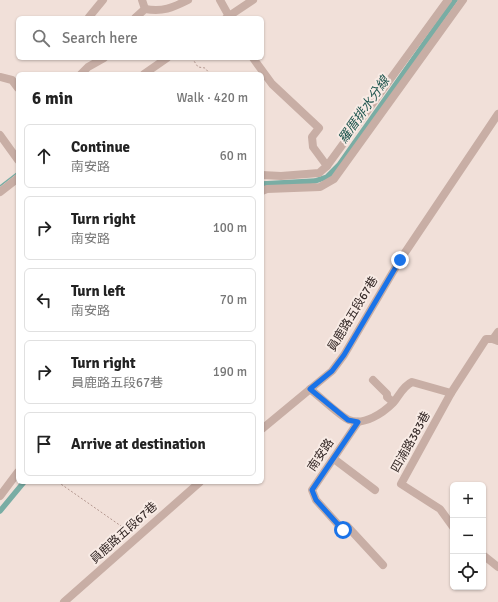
<!DOCTYPE html>
<html lang="en">
<head>
<meta charset="utf-8">
<style>
	:root { --surface:#fff; --page:#f6f6f6; --text:#222; --muted:#767676; --line:#e0e0e0 }
	body { margin:0; font-family:Signika,"Noto Sans TC",sans-serif; background:var(--page); color:var(--text) }
	.controls { position:absolute; right:12px; bottom:12px; display:grid; overflow:hidden; border-radius:6px; box-shadow:0 1px 3px #0004 }
	.controls button { width:36px; height:36px; display:grid; place-items:center; padding:0; border:0; border-bottom:1px solid var(--line); background:var(--surface); color:var(--text); font:20px sans-serif }
	.stop { position:absolute; width:12px; height:12px; margin:-9px; border:3px solid #1a73e8; border-radius:50%; background:#fff }
	.stop.end { background:#1a73e8; border-color:#fff; box-shadow:0 1px 4px #0008 }
	.list { margin:0; padding:0; list-style:none }
	h2 { display:flex; justify-content:space-between; align-items:center; height:52px; margin:0; padding:0 16px; font-size:17px }
	h2 small { font-size:13px; font-weight:400; color:var(--muted) }
	.list li { display:grid; grid-template-columns:26px 1fr auto; gap:12px; align-items:center; box-sizing:border-box; height:64px; margin:0 8px 8px; padding:0 8px; border:1px solid var(--line); border-radius:6px }
	.list b { display:block; font-size:15px; white-space:nowrap }
	.list p { margin:0; font-size:13px; white-space:nowrap; color:var(--muted) }
	.list em { font-size:13px; font-style:normal; color:var(--muted) }
	.icon { flex:none; width:22px; height:22px; fill:none; stroke:currentColor; stroke-width:2; stroke-linecap:round; stroke-linejoin:round }
	.map { position:relative; flex:none; width:498px; height:602px; overflow:hidden }
	.search { position:absolute; background:var(--surface); box-shadow:0 1px 3px #0004; left:16px; top:16px; width:248px; height:44px; display:flex; align-items:center; gap:10px; box-sizing:border-box; padding:0 14px; border-radius:6px; color:var(--muted); font-size:15px }
	.panel { position:absolute; background:var(--surface); box-shadow:0 1px 3px #0004; left:16px; top:72px; width:248px; height:412px; border-radius:6px }
	.map>svg:first-child { display:block }
</style>
</head>
<body>
<div class="map">
<svg width="498" height="602" viewBox="0 0 498 602">
	<rect width="100%" height="100%" fill="#f1e0d9"/>
	<g fill="none" stroke-linecap="round" stroke-linejoin="round">
		<polyline stroke="#79ada4" stroke-width="1.5" points="0,186 18,172"/>
		<g stroke="#79ada4" stroke-width="5.5">
			<polyline points="262,184 315,181 327,177 339,165 455,0"/>
			<polyline points="0,511 24,482"/>
		</g>
		<g stroke="#b49890" stroke-width="1" stroke-dasharray="2 2" stroke-linecap="butt">
			<polyline points="192,58 198,67 205,68 210,74"/>
			<polyline points="58,482 131,533"/>
		</g>
		<g stroke="#c8aea5" stroke-width="8">
			<polyline points="142,0 145,9"/>
			<polyline points="220,0 230,18"/>
			<polyline points="89,17 103,0"/>
			<path d="M135,18L145,9C163,12 172,8 188,0"/>
			<polyline points="226,18 253,0"/>
			<polyline points="253,58 272,84 319,128 312,137 313,147 327,166"/>
			<polyline points="81,74 88,67 104,58"/>
			<polyline points="144,74 167,58"/>
			<polyline points="0,77 12,80 18,88"/>
			<polyline points="0,135 18,160"/>
			<polyline points="262,175 281,176 319,173 327,166 448,0"/>
			<polyline points="262,191 267,189 320,187 334,179 463,0"/>
			<polyline points="0,192 18,178"/>
			<polyline points="493,339 498,332"/>
			<polyline points="373,380 387,394 387,397 393,402"/>
			<path d="M310,389C319,396 341,417 349,420C364,426 383,413 393,403C399,396 403,386 412,382L451,393L486,339H493L498,341"/>
			<polyline points="451,393 401,484 440,509 453,527"/>
			<polyline points="358,422 312,490 316,500 343,530 347,526 383,565"/>
			<polyline points="262,429 332,371 344,355 400,260 498,114"/>
			<polyline points="334,459 375,490"/>
			<polyline points="0,496 18,472"/>
			<polyline points="483,555 498,567"/>
			<polyline points="64,602 200,482"/>
		</g>
	</g>
	<g fill="none" stroke-linecap="round" stroke-linejoin="round">
		<polyline stroke="#1a73e8" stroke-width="5" points="343,530 316,500 312,490 358,422 348,420 310,389 332,371 344,355 400,260"/>
	</g>
	<g text-anchor="middle" dominant-baseline="central" stroke-width="4" stroke-linejoin="round" paint-order="stroke">
		<g font-size="12" fill="#342826" stroke="#f8ebe5">
			<text transform="translate(353 314) rotate(-59)">員鹿路五段67巷</text>
			<text transform="translate(411 442) rotate(-61)">四湳路383巷</text>
			<text transform="translate(321 455) rotate(-56)">南安路</text>
			<text transform="translate(124 533) rotate(-42)">員鹿路五段67巷</text>
		</g>
		<g font-size="13" font-style="italic" fill="#1d544d" stroke="#f8ebe5">
			<text transform="translate(364 110) rotate(-55)">羅厝排水分線</text>
		</g>
	</g>
</svg>
<div class="controls">
<button>+</button>
<button>−</button>
<button><svg class="icon" aria-label="locate" viewBox="0 0 24 24"><circle cx="12" cy="12" r="6"/><path d="M12 2v4M12 18v4M2 12h4M18 12h4"/></svg></button>
</div>
<div class="stop" style="left:343px;top:530px"></div>
<div class="stop end" style="left:400px;top:260px"></div>
<div class="search"><svg class="icon" aria-label="search" viewBox="0 0 24 24"><circle cx="10" cy="10" r="6"/><path d="M15 15l6 6"/></svg>Search here</div>
<section class="panel">
<h2>6 min<small>Walk · 420 m</small></h2>
<ul class="list">
<li><svg class="icon" aria-label="ahead" viewBox="0 0 24 24"><path d="M12 20V5M6 11l6-6 6 6"/></svg><div><b>Continue</b><p>南安路</p></div><em>60 m</em></li>
<li><svg class="icon" aria-label="right" viewBox="0 0 24 24"><path d="M7 20v-9h11M14 6l5 5-5 5"/></svg><div><b>Turn right</b><p>南安路</p></div><em>100 m</em></li>
<li><svg class="icon" aria-label="left" viewBox="0 0 24 24"><path d="M17 20v-9H6M10 6l-5 5 5 5"/></svg><div><b>Turn left</b><p>南安路</p></div><em>70 m</em></li>
<li><svg class="icon" aria-label="right" viewBox="0 0 24 24"><path d="M7 20v-9h11M14 6l5 5-5 5"/></svg><div><b>Turn right</b><p>員鹿路五段67巷</p></div><em>190 m</em></li>
<li><svg class="icon" aria-label="arrive" viewBox="0 0 24 24"><path d="M6 21V4h12l-3 4 3 4H6"/></svg><div><b>Arrive at destination</b></div></li>
</ul>
</section>
</div>
</body>
</html>
